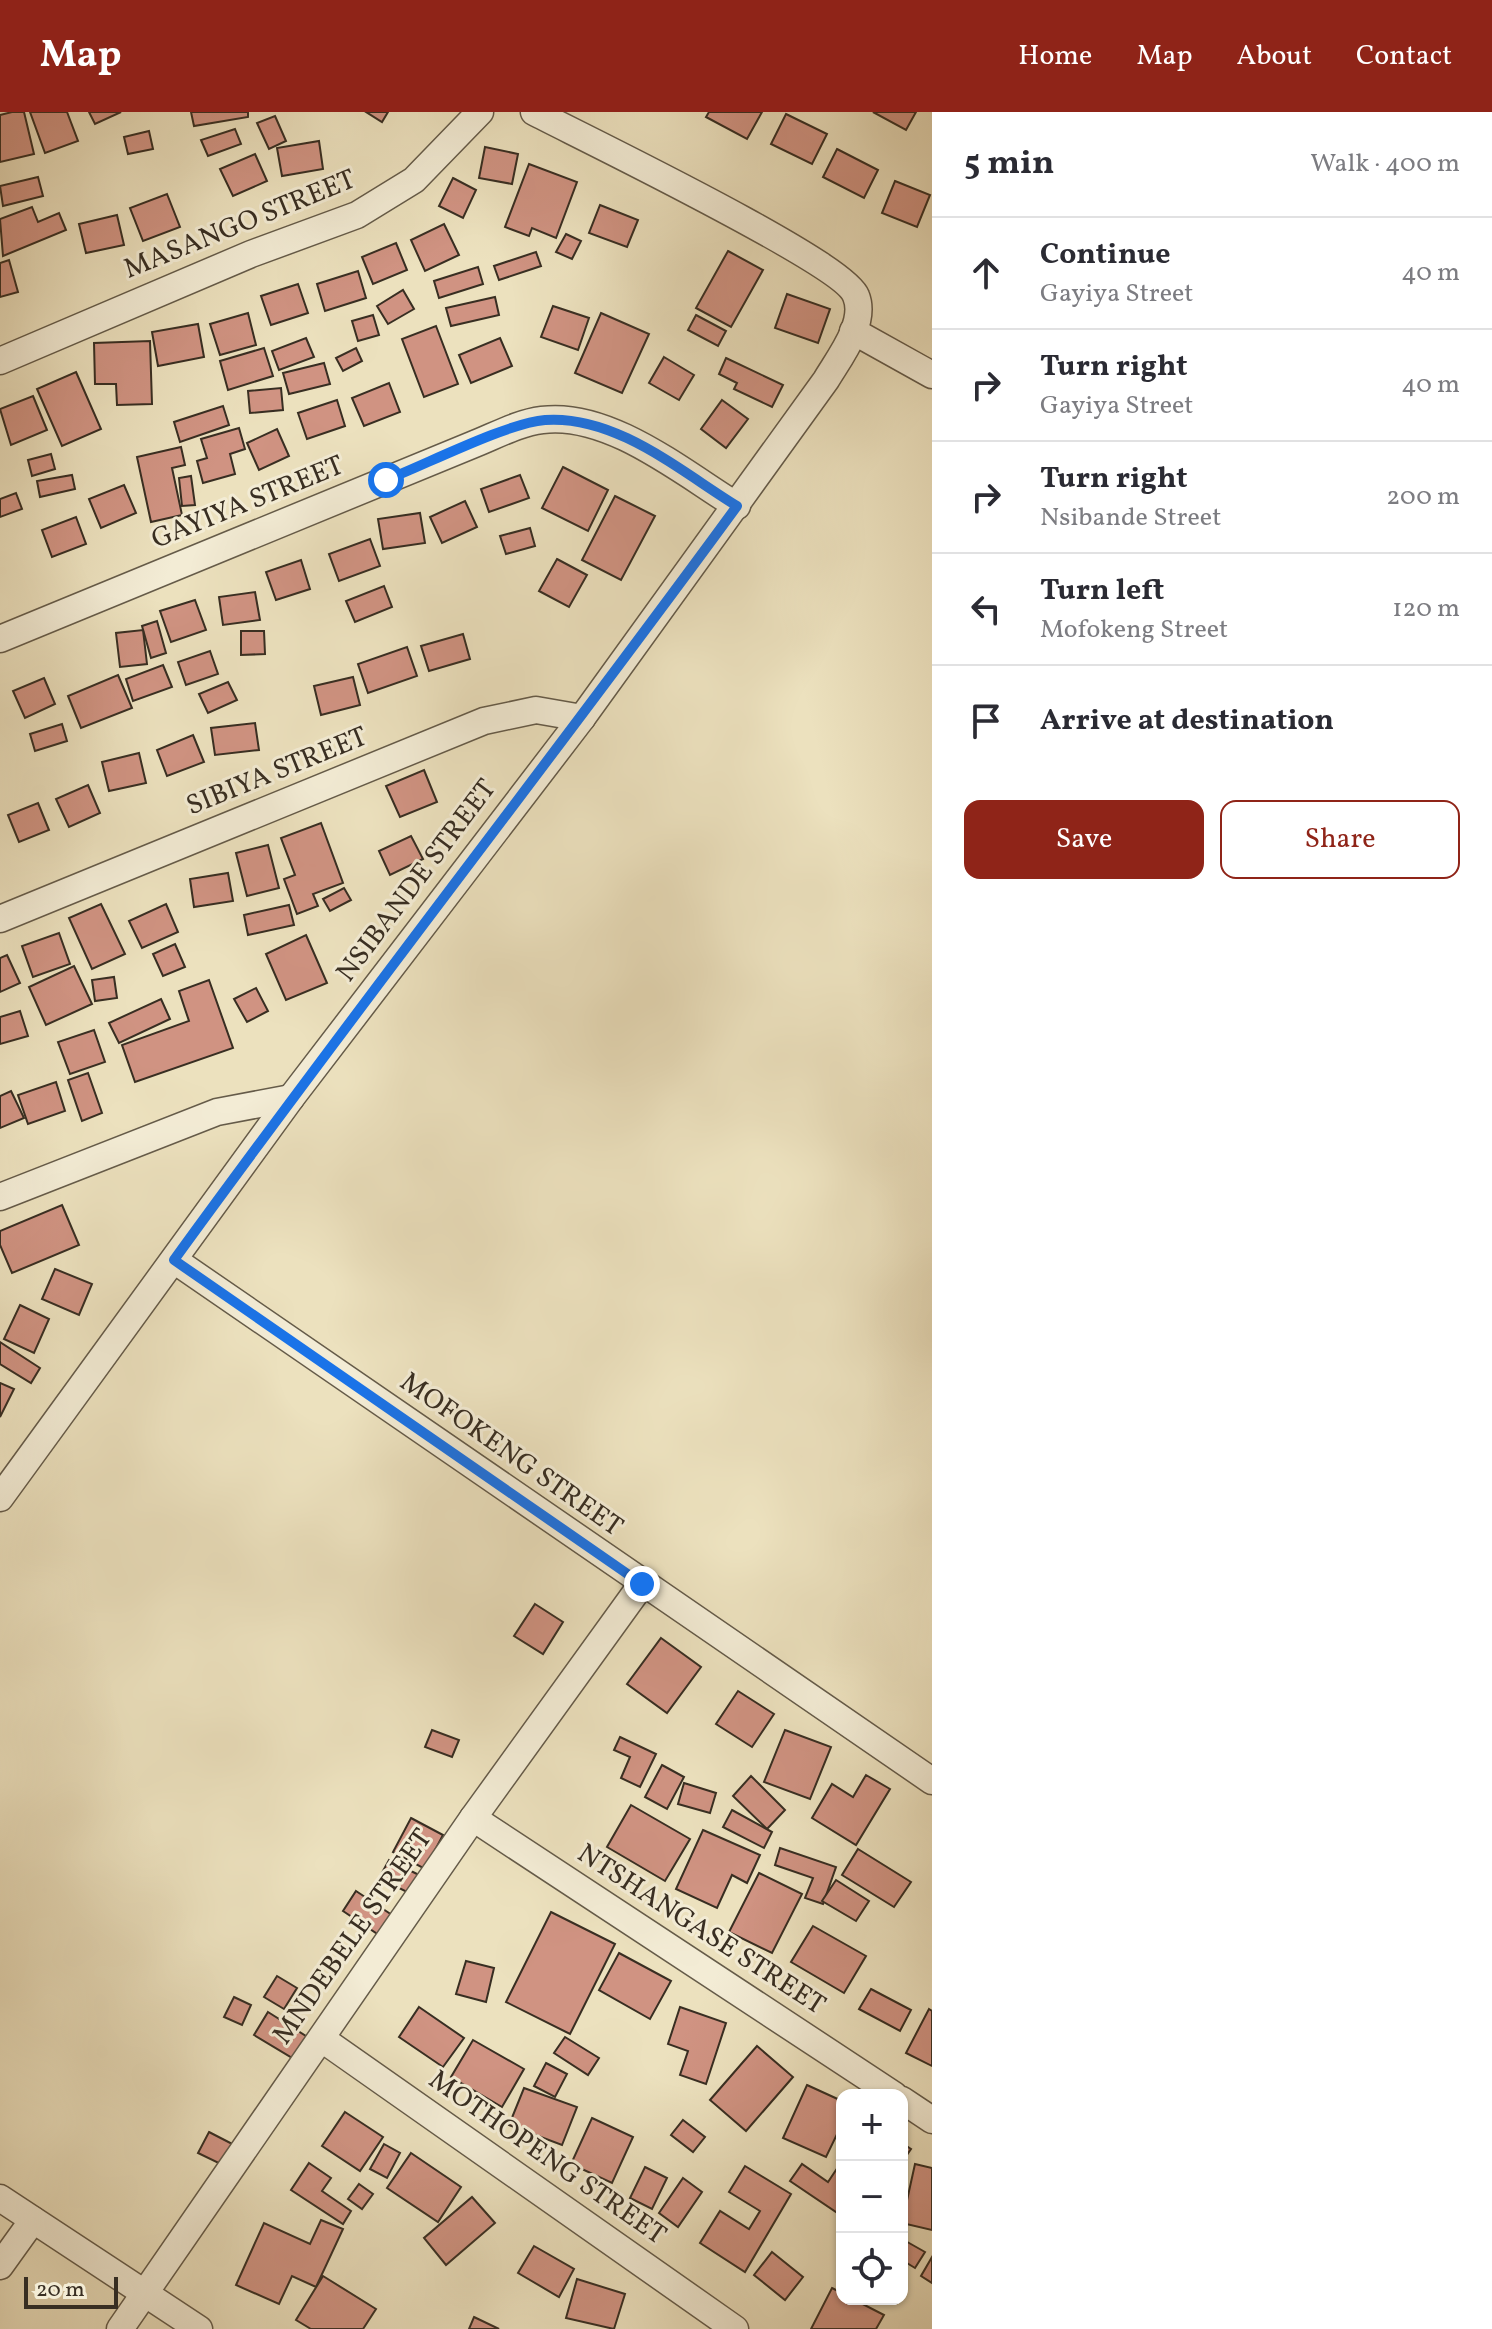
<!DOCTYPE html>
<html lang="en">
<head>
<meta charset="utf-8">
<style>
	:root { --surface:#fff; --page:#f2f2f3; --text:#2b2b33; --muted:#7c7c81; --line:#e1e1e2; --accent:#8f2418 }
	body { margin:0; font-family:Vollkorn,serif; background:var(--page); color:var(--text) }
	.controls { position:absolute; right:24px; bottom:24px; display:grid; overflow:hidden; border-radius:16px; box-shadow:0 2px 6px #0004 }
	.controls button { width:72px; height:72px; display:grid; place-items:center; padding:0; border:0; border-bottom:2px solid var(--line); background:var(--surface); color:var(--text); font:40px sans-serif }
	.scale { position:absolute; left:24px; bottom:20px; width:94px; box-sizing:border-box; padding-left:8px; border:4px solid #382e22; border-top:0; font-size:22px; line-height:28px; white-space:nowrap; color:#382e22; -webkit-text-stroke:6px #f3ecd5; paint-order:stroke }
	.stop { position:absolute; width:24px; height:24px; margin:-18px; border:6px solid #1a73e8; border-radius:50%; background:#fff }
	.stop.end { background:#1a73e8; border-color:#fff; box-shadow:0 2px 8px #0008 }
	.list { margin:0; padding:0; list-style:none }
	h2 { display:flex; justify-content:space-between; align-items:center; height:104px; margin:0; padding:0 32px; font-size:34px }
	h2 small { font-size:26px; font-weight:400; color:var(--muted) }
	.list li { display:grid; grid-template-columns:52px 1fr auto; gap:24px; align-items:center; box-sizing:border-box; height:112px; padding:0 32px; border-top:2px solid var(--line) }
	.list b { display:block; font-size:30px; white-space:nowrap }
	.list p { margin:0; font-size:26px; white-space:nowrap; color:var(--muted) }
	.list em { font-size:26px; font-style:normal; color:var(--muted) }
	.actions { display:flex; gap:16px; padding:24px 32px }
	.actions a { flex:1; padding:18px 0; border:2px solid var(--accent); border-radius:16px; text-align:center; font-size:28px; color:var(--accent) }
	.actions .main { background:var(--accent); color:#fff }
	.icon { flex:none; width:44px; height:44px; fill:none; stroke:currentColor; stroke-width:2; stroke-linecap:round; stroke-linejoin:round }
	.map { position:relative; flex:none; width:932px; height:2217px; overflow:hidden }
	header { display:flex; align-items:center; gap:48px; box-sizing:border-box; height:112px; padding:0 40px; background:var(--accent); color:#fff }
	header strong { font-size:38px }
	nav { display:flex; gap:44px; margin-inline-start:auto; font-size:28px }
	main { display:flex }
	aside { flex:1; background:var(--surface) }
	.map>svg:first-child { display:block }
</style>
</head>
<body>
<header>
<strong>Map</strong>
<nav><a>Home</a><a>Map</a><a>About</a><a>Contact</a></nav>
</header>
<main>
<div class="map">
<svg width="932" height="2217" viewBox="0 0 932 2217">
	<rect width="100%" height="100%" fill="#ece1be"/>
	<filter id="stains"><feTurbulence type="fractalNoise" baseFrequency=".0025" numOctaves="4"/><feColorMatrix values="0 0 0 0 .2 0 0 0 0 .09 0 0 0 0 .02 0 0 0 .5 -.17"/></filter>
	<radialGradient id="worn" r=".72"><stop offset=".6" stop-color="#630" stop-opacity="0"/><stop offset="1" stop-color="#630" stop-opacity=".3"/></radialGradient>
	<g fill="#d09382" stroke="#382e22" stroke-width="2">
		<polygon points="12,0 24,0 34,42 0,50 0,3"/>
		<polygon points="30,0 67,0 78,29 45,41"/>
		<polygon points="89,0 121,0 95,12"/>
		<polygon points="191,0 248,0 248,5 194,14"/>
		<polygon points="366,0 388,0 382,10"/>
		<polygon points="709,0 762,0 747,27 706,5"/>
		<polygon points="873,0 916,0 906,18"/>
		<polygon points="786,2 827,22 812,52 771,32"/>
		<polygon points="275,4 286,29 269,37 257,11"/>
		<polygon points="235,17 241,32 208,44 201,28"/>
		<polygon points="149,19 153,37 128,42 124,25"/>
		<polygon points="319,29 323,57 282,64 277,36"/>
		<polygon points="485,35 518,42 512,72 479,66"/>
		<polygon points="837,37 878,58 864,86 823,65"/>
		<polygon points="255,42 267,69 233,84 220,57"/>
		<polygon points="529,52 577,70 556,126 532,116 529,124 505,115"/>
		<polygon points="38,65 43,84 3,94 0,74"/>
		<polygon points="453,66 476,78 463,106 439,94"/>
		<polygon points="895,69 930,83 917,115 882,101"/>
		<polygon points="167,82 180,115 143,129 130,96"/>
		<polygon points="600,93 638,108 627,135 589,121"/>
		<polygon points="32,95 38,110 59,101 66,118 3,144 0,107"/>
		<polygon points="117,103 124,133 86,141 79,112"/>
		<polygon points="444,112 459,143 425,159 411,128"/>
		<polygon points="566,122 581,129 572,147 556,140"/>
		<polygon points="396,131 407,158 373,172 362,145"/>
		<polygon points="728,139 763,158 731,215 696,196"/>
		<polygon points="536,140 541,154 499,168 494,154"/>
		<polygon points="9,148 18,180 0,185 0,151"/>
		<polygon points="478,155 483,172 439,186 434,169"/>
		<polygon points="358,159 366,186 325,199 317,172"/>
		<polygon points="298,172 308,201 271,213 261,184"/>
		<polygon points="403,178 414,197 388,212 377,194"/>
		<polygon points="787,182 830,197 818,231 775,216"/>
		<polygon points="495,185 499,203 451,214 446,196"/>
		<polygon points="553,194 589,206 578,238 541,225"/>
		<polygon points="248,201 256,233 220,243 210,212"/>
		<polygon points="601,201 649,222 622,281 575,261"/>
		<polygon points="373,203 379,223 358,229 352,209"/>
		<polygon points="696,203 726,219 718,234 688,218"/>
		<polygon points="198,212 204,245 158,254 152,220"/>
		<polygon points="436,214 458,272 424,285 402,227"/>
		<polygon points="306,226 314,245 279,258 272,239"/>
		<polygon points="500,226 512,254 471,271 459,243"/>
		<polygon points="150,229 152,292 117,293 116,272 95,272 94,231"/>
		<polygon points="264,236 273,264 228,278 220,249"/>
		<polygon points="356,236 362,249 343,259 336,246"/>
		<polygon points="664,245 694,263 679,288 649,271"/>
		<polygon points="726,246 783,273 772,295 734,277 737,271 719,262"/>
		<polygon points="324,251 330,272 289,282 283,261"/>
		<polygon points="76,260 101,317 62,334 37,277"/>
		<polygon points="389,271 400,300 364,314 352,286"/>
		<polygon points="281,276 283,298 250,301 248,279"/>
		<polygon points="33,284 47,318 11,333 0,297"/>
		<polygon points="337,288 345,314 307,327 298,301"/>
		<polygon points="722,288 748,307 726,336 701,317"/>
		<polygon points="223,294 229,313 180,330 174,310"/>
		<polygon points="239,316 245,337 230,342 235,362 203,371 197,349 207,346 201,327"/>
		<polygon points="277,317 289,344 259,358 247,331"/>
		<polygon points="181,335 185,353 172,356 182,403 151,410 137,345"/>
		<polygon points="51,342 55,357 32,364 28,348"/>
		<polygon points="563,355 608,378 588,419 542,396"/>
		<polygon points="72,363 75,377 40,385 37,369"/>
		<polygon points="520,363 529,386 489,400 481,377"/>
		<polygon points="191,364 195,393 182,394 179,366"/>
		<polygon points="124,373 136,401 101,416 89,387"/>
		<polygon points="16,381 22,397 0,405 0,387"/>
		<polygon points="615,384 655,404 621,468 582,448"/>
		<polygon points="465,389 477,415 442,431 430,405"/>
		<polygon points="420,401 425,431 383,437 378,407"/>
		<polygon points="76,405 86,432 52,445 42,418"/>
		<polygon points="530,416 535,434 506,442 500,424"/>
		<polygon points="370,427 380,454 339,469 329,442"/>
		<polygon points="557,447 587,463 569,495 539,479"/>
		<polygon points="301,448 310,477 276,488 266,460"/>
		<polygon points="384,474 392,495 355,510 346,489"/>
		<polygon points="255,480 260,508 223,513 219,485"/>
		<polygon points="195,488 206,518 171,530 160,499"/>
		<polygon points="157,509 166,541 151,546 142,514"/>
		<polygon points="143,518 147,552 120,555 116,521"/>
		<polygon points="241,519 264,519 265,542 241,543"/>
		<polygon points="463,522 470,547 429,559 421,534"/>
		<polygon points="407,535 417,564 368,581 358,552"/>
		<polygon points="210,539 218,562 186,573 178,550"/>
		<polygon points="163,553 172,575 133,589 126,567"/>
		<polygon points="118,563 132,596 81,616 68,584"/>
		<polygon points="353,565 360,593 321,603 314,574"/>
		<polygon points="44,566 55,592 25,606 13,579"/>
		<polygon points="228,570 237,588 208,601 199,582"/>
		<polygon points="255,611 259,638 215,643 211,616"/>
		<polygon points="62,612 67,629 35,639 30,622"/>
		<polygon points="193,623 204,650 167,664 157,638"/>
		<polygon points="139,641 146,671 109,679 102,650"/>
		<polygon points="424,658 437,690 400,705 386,674"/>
		<polygon points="88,673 100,701 69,715 56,687"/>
		<polygon points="38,691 49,718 19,730 8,703"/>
		<polygon points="321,711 343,771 313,782 318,794 297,802 284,767 295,763 281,726"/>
		<polygon points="411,724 423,747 390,763 379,739"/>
		<polygon points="268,733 279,776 247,784 236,741"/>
		<polygon points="228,761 233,789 194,795 190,767"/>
		<polygon points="344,776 351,788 330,799 323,787"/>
		<polygon points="101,792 125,842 92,857 69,806"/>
		<polygon points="166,792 178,820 142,836 129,809"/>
		<polygon points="289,793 294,813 248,823 244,803"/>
		<polygon points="59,821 70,852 33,865 22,834"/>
		<polygon points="306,823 327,871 286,888 266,842"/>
		<polygon points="175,832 185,855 163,864 153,842"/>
		<polygon points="7,843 20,871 0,880 0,846"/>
		<polygon points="74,854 92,892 46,913 29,875"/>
		<polygon points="114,865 117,886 95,889 92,868"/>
		<polygon points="209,868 233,936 135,970 122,933 189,909 179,879"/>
		<polygon points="256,876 268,899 247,910 234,887"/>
		<polygon points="161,887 170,907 119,931 109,911"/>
		<polygon points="20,899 28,924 0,932 0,905"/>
		<polygon points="94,918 105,950 70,962 58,930"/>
		<polygon points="88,961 102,1001 82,1009 68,968"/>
		<polygon points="56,970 65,999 28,1012 18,983"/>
		<polygon points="11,979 24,1006 0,1016 0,984"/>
		<polygon points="62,1093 79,1133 12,1161 0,1133 0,1119"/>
		<polygon points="55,1157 92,1172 79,1203 42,1187"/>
		<polygon points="20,1193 49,1207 34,1241 4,1227"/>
		<polygon points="0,1230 40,1256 31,1271 0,1252"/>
		<polygon points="0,1271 14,1277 0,1305"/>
		<polygon points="535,1492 563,1510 543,1542 514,1524"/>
		<polygon points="661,1526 701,1555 667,1601 627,1572"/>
		<polygon points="738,1579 774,1602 752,1635 716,1612"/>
		<polygon points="432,1618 459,1628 452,1645 425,1635"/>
		<polygon points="785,1618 831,1635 810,1687 764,1670"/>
		<polygon points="620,1625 656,1642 640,1675 621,1666 630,1645 614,1638"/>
		<polygon points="662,1653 684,1665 667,1697 645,1685"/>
		<polygon points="866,1663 890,1677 856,1733 812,1706 832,1672 853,1685"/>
		<polygon points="751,1664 785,1698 767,1717 733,1684"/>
		<polygon points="684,1671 716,1681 710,1701 678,1692"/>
		<polygon points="631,1693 690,1727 665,1769 607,1735"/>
		<polygon points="732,1698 772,1720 764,1736 723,1715"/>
		<polygon points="411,1706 443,1723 425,1757 393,1740"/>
		<polygon points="703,1718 760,1743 747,1771 732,1763 717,1796 676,1777"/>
		<polygon points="780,1736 836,1755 823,1792 805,1786 813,1766 775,1753"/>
		<polygon points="858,1737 911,1770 894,1795 842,1763"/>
		<polygon points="389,1748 423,1765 413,1783 379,1766"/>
		<polygon points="759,1761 802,1782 772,1841 729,1820"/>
		<polygon points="836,1768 869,1789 856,1809 822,1789"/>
		<polygon points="356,1779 392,1803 379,1823 343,1799"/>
		<polygon points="551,1800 615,1832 570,1922 506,1890"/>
		<polygon points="813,1814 866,1844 844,1881 791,1850"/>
		<polygon points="619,1841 671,1869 650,1907 599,1878"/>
		<polygon points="466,1849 494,1856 486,1890 456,1882"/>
		<polygon points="277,1864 297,1876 284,1897 264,1885"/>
		<polygon points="871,1877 911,1898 900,1919 859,1897"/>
		<polygon points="234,1885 251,1893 242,1913 224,1905"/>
		<polygon points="419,1895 464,1926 443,1955 399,1925"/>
		<polygon points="680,1895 726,1911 706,1972 680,1963 688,1939 668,1932"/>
		<polygon points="929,1897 932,1899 932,1954 906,1941"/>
		<polygon points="268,1900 317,1931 304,1953 254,1923"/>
		<polygon points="565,1925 599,1946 588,1963 554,1941"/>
		<polygon points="473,1928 524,1957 502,1995 451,1965"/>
		<polygon points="757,1934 793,1965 746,2019 710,1988"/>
		<polygon points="546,1951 567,1962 555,1985 534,1974"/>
		<polygon points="807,1973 842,1989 842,2012 826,2045 783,2026"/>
		<polygon points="524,1976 577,1995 562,2033 509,2013"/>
		<polygon points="345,2000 383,2025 360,2059 322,2034"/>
		<polygon points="592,2006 633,2025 612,2071 571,2052"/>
		<polygon points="683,2008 705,2025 693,2040 671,2023"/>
		<polygon points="209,2020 242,2037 231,2057 198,2041"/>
		<polygon points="902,2031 911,2037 902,2050"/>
		<polygon points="384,2032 400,2041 387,2066 370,2057"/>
		<polygon points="411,2041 461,2075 438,2110 387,2076"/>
		<polygon points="842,2049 842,2104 790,2069 802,2052 828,2070"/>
		<polygon points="309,2051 331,2066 322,2079 351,2099 343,2112 291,2078"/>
		<polygon points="915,2052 932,2056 932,2118 902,2111"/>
		<polygon points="745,2054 791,2082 745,2160 700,2131 720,2099 749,2117 760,2099 729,2080"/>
		<polygon points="645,2055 667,2066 652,2097 630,2086"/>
		<polygon points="683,2066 702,2080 678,2115 659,2101"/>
		<polygon points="359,2072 373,2082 362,2097 348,2087"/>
		<polygon points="472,2085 495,2111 446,2153 424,2126"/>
		<polygon points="321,2108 343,2117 316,2175 292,2164 279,2192 236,2173 264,2111 310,2132"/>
		<polygon points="902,2127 925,2140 915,2156 902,2148"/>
		<polygon points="534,2134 574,2157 559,2185 518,2161"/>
		<polygon points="772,2140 803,2165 785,2188 754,2163"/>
		<polygon points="932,2145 932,2171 921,2164"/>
		<polygon points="323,2164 376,2197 363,2217 311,2217 296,2208"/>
		<polygon points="577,2167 625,2182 614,2217 566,2206"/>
		<polygon points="832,2176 842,2181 842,2187 853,2187 884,2203 876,2217 811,2217"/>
		<polygon points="474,2205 499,2217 469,2217"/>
	</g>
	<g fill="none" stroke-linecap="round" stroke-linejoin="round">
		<defs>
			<g id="minor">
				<polyline points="853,219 932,263"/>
				<polyline points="0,249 251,142 357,103 414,68 480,0"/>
				<path d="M0,527L472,333C495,324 518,311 542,308C609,299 683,361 737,394"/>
				<polyline points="0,807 484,609 536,598 582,606"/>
				<polyline points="0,1085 217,1000 291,986"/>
				<polyline points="174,1148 932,1669"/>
				<path d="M0,1386L291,986L582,606L826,268C839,246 867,211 856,184C844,151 582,25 534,0"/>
				<polyline points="473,1706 894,1983"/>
				<polyline points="322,1927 735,2217"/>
				<polyline points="902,1988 932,2008"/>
				<polyline points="0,2086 199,2217"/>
				<polyline points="0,2154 33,2108"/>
				<polyline points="120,2217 473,1706 642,1472"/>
			</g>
		</defs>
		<use href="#minor" stroke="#655b49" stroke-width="29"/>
		<use href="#minor" stroke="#f3ecd5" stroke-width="26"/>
	</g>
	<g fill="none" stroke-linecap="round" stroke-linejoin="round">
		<path stroke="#1a73e8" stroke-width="10" d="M386,368C425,353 507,311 545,308C616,303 680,359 737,394C552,647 358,894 174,1148L642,1472"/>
	</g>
	<g text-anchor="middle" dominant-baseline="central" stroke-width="6" stroke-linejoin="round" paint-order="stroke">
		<g font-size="28" fill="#382e22" stroke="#f3ecd5">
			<text transform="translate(240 113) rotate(-22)">MASANGO STREET</text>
			<text transform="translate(248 391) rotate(-22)">GAYIYA STREET</text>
			<text transform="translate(277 660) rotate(-22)">SIBIYA STREET</text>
			<text transform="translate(417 769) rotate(-53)">NSIBANDE STREET</text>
			<text transform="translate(511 1343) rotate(35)">MOFOKENG STREET</text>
			<text transform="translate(701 1818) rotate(33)">NTSHANGASE STREET</text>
			<text transform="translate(353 1825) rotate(-55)">MNDEBELE STREET</text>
			<text transform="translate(547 2046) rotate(35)">MOTHOPENG STREET</text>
		</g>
	</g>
	<rect width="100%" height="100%" filter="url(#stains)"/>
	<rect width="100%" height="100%" fill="url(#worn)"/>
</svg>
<div class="controls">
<button>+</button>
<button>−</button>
<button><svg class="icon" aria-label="locate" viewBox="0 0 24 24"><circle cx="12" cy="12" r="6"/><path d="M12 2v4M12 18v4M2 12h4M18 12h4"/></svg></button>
</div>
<div class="scale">20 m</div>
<div class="stop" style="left:386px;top:368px"></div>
<div class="stop end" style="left:642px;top:1472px"></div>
</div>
<aside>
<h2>5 min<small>Walk · 400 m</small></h2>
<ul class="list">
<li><svg class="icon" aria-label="ahead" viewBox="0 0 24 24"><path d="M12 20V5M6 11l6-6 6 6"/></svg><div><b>Continue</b><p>Gayiya Street</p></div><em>40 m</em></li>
<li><svg class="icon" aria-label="right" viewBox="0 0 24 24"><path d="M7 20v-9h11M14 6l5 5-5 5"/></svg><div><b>Turn right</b><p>Gayiya Street</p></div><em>40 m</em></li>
<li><svg class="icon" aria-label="right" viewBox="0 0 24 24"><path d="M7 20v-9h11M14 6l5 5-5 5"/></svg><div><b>Turn right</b><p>Nsibande Street</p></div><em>200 m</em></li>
<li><svg class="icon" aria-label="left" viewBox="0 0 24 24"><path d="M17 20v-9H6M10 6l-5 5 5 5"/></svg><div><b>Turn left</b><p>Mofokeng Street</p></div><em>120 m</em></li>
<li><svg class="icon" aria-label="arrive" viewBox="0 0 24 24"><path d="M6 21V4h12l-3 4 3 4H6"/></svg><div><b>Arrive at destination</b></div></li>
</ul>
<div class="actions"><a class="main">Save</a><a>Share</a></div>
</aside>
</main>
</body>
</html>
